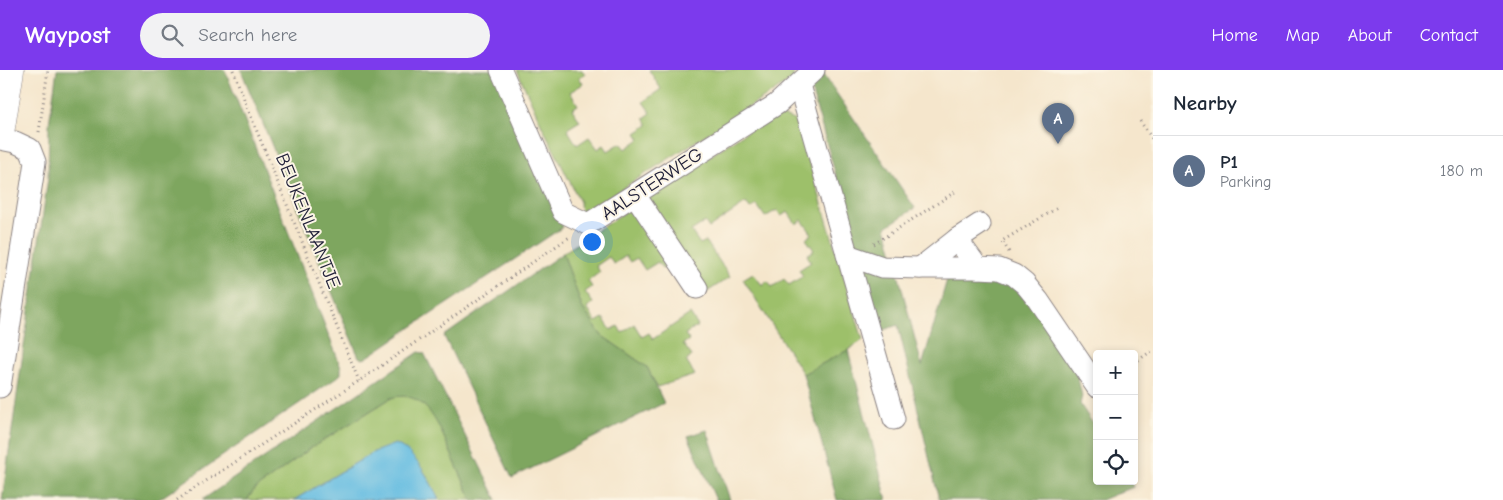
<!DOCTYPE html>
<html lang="en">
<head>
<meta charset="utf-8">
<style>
	:root { --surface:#fff; --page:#f2f2f3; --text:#1f2937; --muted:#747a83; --line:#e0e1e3; --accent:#7c3aed }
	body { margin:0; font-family:"Comic Neue",sans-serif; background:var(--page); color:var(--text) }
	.controls { position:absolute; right:15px; bottom:15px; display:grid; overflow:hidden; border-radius:5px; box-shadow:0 2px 8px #0003 }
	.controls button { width:45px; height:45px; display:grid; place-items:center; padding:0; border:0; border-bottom:1px solid var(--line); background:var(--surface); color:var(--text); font:25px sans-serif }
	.you { position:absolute; left:591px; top:171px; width:18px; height:18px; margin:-12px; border:4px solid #fff; border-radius:50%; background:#1a73e8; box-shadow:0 0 0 8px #1a73e833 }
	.badge { display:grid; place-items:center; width:32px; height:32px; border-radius:50%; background:var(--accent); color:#fff; font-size:16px; font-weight:700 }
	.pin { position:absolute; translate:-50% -41px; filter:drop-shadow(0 1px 2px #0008) }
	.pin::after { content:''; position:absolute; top:26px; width:18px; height:15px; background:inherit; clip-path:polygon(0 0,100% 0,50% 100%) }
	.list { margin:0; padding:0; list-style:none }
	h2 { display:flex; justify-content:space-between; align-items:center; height:65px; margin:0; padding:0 20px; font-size:21px }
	h2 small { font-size:16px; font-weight:400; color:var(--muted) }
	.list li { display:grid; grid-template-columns:32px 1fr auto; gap:15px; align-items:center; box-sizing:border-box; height:70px; padding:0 20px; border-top:1px solid var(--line) }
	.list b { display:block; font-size:19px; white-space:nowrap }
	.list p { margin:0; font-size:16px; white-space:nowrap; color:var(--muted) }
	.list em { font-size:16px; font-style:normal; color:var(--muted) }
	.icon { flex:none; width:28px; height:28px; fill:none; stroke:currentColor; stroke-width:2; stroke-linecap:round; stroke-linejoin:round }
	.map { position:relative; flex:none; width:1153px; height:430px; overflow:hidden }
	header { display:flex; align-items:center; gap:30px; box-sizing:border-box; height:70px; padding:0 25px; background:var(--accent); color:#fff }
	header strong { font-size:24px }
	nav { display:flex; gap:28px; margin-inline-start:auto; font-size:18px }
	.search { width:350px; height:45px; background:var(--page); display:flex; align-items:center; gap:12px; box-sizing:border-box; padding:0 18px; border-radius:28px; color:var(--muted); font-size:19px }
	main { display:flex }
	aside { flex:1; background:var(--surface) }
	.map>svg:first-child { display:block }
</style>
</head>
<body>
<header>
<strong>Waypost</strong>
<div class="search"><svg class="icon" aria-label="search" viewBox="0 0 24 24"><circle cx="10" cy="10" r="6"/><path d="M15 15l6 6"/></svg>Search here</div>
<nav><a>Home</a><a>Map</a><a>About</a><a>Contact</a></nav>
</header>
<main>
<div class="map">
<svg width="1153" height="430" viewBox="0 0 1153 430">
	<rect width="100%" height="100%" fill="#fcf5e5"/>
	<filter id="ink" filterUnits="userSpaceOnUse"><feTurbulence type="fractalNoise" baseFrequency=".02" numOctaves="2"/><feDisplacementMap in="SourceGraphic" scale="10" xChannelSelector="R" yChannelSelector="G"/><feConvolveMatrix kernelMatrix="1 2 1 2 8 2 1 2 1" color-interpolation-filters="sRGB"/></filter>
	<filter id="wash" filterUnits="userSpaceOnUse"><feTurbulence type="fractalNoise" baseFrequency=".0096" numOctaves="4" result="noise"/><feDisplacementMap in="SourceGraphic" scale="20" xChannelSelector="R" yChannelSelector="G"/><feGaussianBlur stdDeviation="1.12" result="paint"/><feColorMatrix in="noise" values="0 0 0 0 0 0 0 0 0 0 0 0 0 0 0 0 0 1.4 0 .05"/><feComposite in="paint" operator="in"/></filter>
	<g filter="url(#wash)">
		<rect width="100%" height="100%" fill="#f5e6cc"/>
		<g fill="#9dc06a" stroke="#607152">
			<polygon points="517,0 582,0 585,4 579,7 583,14 570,22 578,35 572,39 580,51 567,59 577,75 589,67 598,79 604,75 608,81 621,73 626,79 640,69 636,63 648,55 644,48 651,43 643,32 661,19 649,0 794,0 793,9 581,145 580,132 543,58"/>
			<polygon points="775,43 797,51 863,270 848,280 803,304 743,209 753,203 762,215 768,211 772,217 784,209 789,215 803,206 799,200 811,192 807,185 814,180 806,169 812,164 802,150 796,154 788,142 781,146 777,140 765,147 757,135 750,139 746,133 709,158 705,152 691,161 700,174 706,171 730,207 693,231 668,194 662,198 658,192 645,200 637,188 630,192 626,186 614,194 609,187 596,196 600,202 588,211 592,217 585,222 593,233 587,238 596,252 603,248 611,260 618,256 622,263 634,254 642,267 649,263 653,269 690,244 698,256 685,264 689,270 683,274 692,286 686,291 695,305 657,317 647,297 601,265 582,237 563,183"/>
			<path d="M397,326H409L419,331L435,347L472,430H439C429,408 418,392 400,376L374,382L294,430H247L254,420L311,378L391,328Z"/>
		</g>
		<g fill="#7ea65e" stroke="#50644c">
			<polygon points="57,0 225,0 341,297 341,304 335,309 158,430 2,430 48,108 49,54"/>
			<path d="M241,0H495L540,99L563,157C498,201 431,243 366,288L362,289L359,287L349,264Z"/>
			<polygon points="824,5 915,138 886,157 922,296 948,206 1003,208 1031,233 1077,304 1082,326 1080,334 1097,360 1097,411 1130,411 1133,417 1101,430 939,430 898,255 881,261 810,16"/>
			<polygon points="563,183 582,237 601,265 647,297 664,333 512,408 444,266"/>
			<polygon points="848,280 887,430 837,430 803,304"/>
			<path d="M419,282L424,283L497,430H472C465,414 458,399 451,383C440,359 426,317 391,328L311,378L254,420L247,430H202Z"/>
			<polygon points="707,360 730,430 716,430 688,366"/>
		</g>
		<path fill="#64bce1" stroke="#436f8e" d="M395,374C415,381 431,412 439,430H294L374,382Z"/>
	</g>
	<g filter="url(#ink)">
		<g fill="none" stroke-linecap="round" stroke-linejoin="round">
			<defs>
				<g id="minor">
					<polyline points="501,0 563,142 588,154 777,34 814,0"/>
					<polyline points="799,15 894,349"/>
					<polyline points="0,69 15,72 30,79 35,92 0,317"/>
					<polyline points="635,125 697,218"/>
					<polyline points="980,154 957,169 978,198 999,199 1014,205 1025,214 1038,230 1097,317"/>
					<polyline points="957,169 920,198 978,198"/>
					<polyline points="847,185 882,197 920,198"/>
				</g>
				<polyline id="major" points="0,63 10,0"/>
			</defs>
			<use href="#minor" stroke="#8c8484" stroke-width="23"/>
			<use href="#major" stroke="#8c8484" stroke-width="29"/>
			<g stroke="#8c8484" stroke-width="3" stroke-dasharray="1 4" stroke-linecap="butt">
				<polyline points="233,0 247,37 359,311"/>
				<polyline points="1140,51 1153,70"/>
				<polyline points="39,62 48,0"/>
				<polyline points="874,174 958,120"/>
				<polyline points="1009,182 1002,171 1059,137"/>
				<polyline points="1134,293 1153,280"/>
				<polyline points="177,430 359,311 571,166"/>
			</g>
			<use href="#minor" stroke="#fff" stroke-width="21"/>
			<use href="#major" stroke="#fff" stroke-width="28"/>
		</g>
	</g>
	<g text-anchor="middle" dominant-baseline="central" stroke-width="4" stroke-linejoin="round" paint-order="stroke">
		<g font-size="19" fill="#22223b" stroke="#fcf5e5">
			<text transform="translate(652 114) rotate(-33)">AALSTERWEG</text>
			<text transform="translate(308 151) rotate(68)">BEUKENLAANTJE</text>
		</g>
	</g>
</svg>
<div class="controls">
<button>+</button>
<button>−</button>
<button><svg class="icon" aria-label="locate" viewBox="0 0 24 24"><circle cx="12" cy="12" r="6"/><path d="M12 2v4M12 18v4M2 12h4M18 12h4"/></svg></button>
</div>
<div class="you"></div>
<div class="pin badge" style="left:1058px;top:74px;background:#5c6f8a">A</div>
</div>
<aside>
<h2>Nearby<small></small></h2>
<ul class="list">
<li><span class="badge" style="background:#5c6f8a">A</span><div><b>P1</b><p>Parking</p></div><em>180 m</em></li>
</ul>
</aside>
</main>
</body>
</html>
